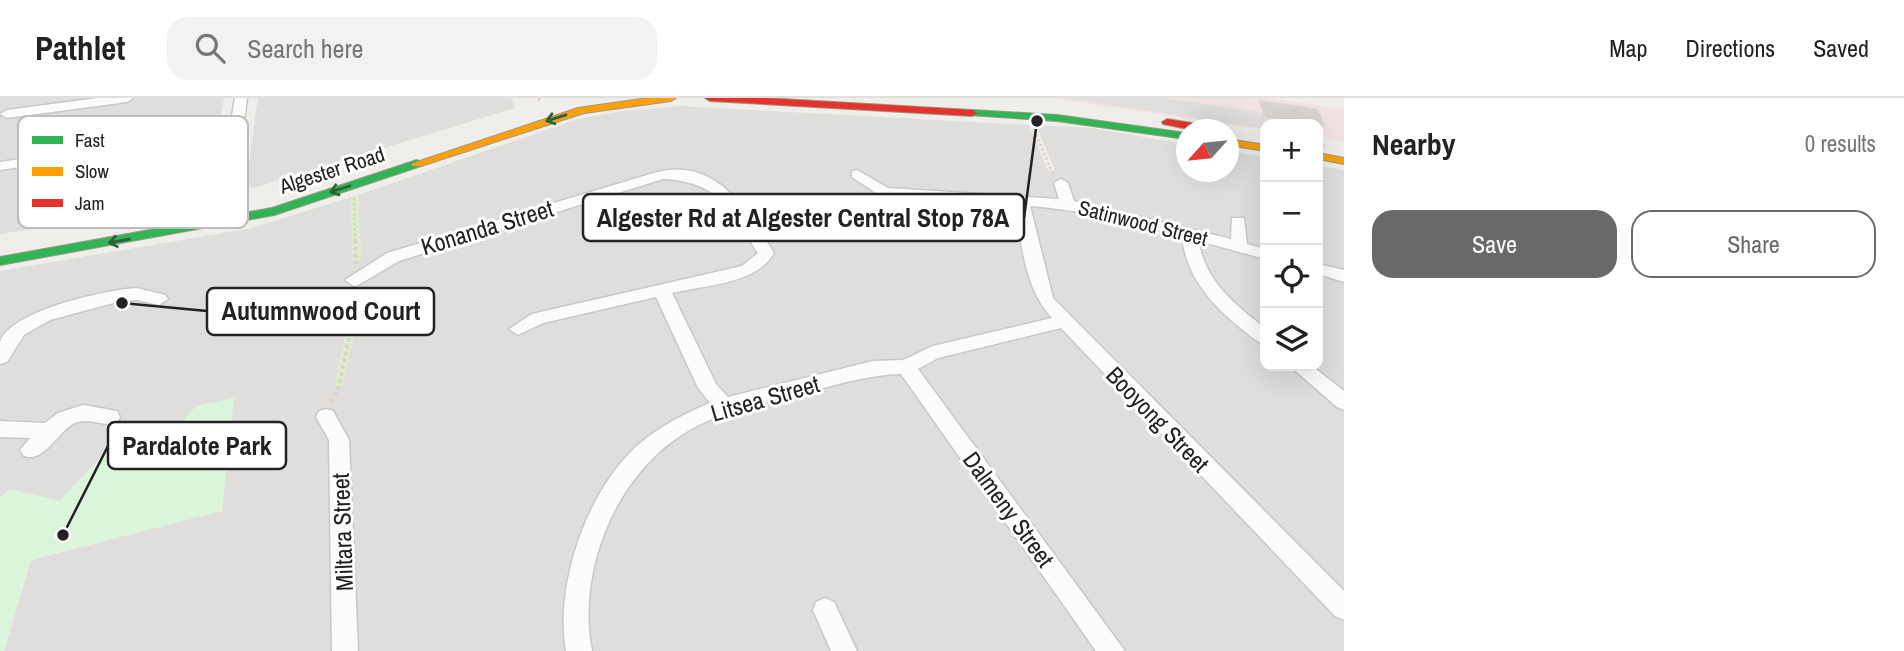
<!DOCTYPE html>
<html lang="en">
<head>
<meta charset="utf-8">
<style>
	:root { --surface:#fff; --page:#f2f2f2; --text:#222; --muted:#767676; --line:#e0e0e0; --accent:#6a6968 }
	body { margin:0; font-family:"Archivo Narrow",sans-serif; background:var(--page); color:var(--text) }
	.controls { position:absolute; right:21px; top:21px; display:grid; overflow:hidden; border-radius:14px; box-shadow:0 7px 28px #0002 }
	.controls button { width:63px; height:63px; display:grid; place-items:center; padding:0; border:0; border-bottom:2px solid var(--line); background:var(--surface); color:var(--text); font:35px sans-serif }
	.compass { position:absolute; left:1176px; top:21px; width:63px; height:63px; border-radius:50%; background:var(--surface); box-shadow:0 7px 28px #0002; rotate:243deg }
	.list { margin:0; padding:0; list-style:none }
	h2 { display:flex; justify-content:space-between; align-items:center; height:91px; margin:0; padding:0 28px; font-size:30px }
	h2 small { font-size:23px; font-weight:400; color:var(--muted) }
	.actions { display:flex; gap:14px; padding:21px 28px }
	.actions a { flex:1; padding:16px 0; border:2px solid var(--accent); border-radius:21px; text-align:center; font-size:24px; color:var(--accent) }
	.actions .main { background:var(--accent); color:#fff }
	.icon { flex:none; width:38px; height:38px; fill:none; stroke:currentColor; stroke-width:2; stroke-linecap:round; stroke-linejoin:round }
	.map { position:relative; flex:none; width:1344px; height:553px; overflow:hidden }
	header { display:flex; align-items:center; gap:42px; box-sizing:border-box; height:98px; padding:0 35px; background:var(--surface); border-bottom:2px solid var(--line) }
	header strong { font-size:33px }
	nav { display:flex; gap:38px; margin-inline-start:auto; font-size:24px }
	.search { width:490px; height:63px; background:var(--page); display:flex; align-items:center; gap:18px; box-sizing:border-box; padding:0 24px; border-radius:21px; color:var(--muted); font-size:26px }
	main { display:flex }
	aside { flex:1; background:var(--surface) }
	.map>svg:first-child { display:block }
</style>
</head>
<body>
<header>
<strong>Pathlet</strong>
<div class="search"><svg class="icon" aria-label="search" viewBox="0 0 24 24"><circle cx="10" cy="10" r="6"/><path d="M15 15l6 6"/></svg>Search here</div>
<nav><a>Map</a><a>Directions</a><a>Saved</a></nav>
</header>
<main>
<div class="map">
<svg width="1344" height="553" viewBox="0 0 1344 553">
	<rect width="100%" height="100%" fill="#f0eeeb"/>
	<g fill="#dfdedc" fill-rule="evenodd">
		<polygon points="0,0 224,0 207,96 189,105 0,136"/>
		<polygon points="258,0 511,0 515,10 252,90 246,87"/>
		<path d="M680,8L1029,27L1048,73H1055L1036,27L1091,30L1186,46V74H1228L1229,53L1265,59V268H1318V68L1344,72V553H4L31,462L221,413L196,308L161,348L121,339L59,403L10,391L0,400V173L252,130L351,99L353,164L361,162L358,97L578,21L623,13ZM353,202H361L343,287L335,288Z"/>
	</g>
	<polygon fill="#f1e3e1" points="1051,0 1269,0 1344,11 1344,44 1318,40 1318,26 1265,26 1265,32"/>
	<g fill="#ddeccb">
		<polygon points="358,97 361,162 353,165 351,99"/>
		<polygon points="361,201 343,287 335,288 354,202"/>
	</g>
	<polygon fill="#daf5da" points="234,300 222,413 31,461 4,553 0,553 0,400 10,391 59,403 121,339 161,348 196,308"/>
	<polygon fill="#e0dfde" points="1065,0 1164,0 1263,15 1265,19 1310,26 1265,26 1265,31"/>
	<polygon fill="#d7d4d2" points="1259,2 1318,11 1325,28 1264,19"/>
	<g fill="none" stroke-linecap="round" stroke-linejoin="round">
		<defs>
			<polygon id="lane" points="1318,43 1324,47 1324,49 1318,48"/>
			<g id="street">
				<polygon points="98,0 133,0 127,4 7,20 0,16 7,12"/>
				<polygon points="235,0 247,0 234,104 239,123 237,126 225,126 218,104 229,38 0,72 0,64 230,30"/>
				<path d="M857,72L888,90L1059,101L1054,85L1061,81L1068,85L1074,103L1231,141L1232,120H1244L1247,146L1265,151V161L1199,143C1204,183 1236,207 1265,230V247C1255,243 1247,235 1238,228C1209,204 1186,177 1182,138C1131,124 1082,112 1030,108L1053,200L1344,493V522L1335,518L1061,230L938,260L918,271L1125,553H1096L901,276C866,277 835,287 802,296C767,304 731,311 699,327C621,365 575,468 592,553H566C554,486 589,385 644,342C664,326 686,315 710,305L698,290L656,199L543,225L518,237L509,231L532,216L742,168L758,155C730,111 720,84 663,81L399,163L360,186L354,188L345,182L387,155L657,74C718,59 747,113 774,155C757,186 704,187 672,195L716,286L728,299L873,263L903,262L933,248L1052,220C1024,190 1022,145 1014,107L918,101V124L910,129L902,124L903,100L879,97L852,79V73Z"/>
				<polygon points="1318,166 1344,172 1344,184 1318,176"/>
				<path d="M137,190L165,197L168,201L159,207L137,202L121,203L50,222L24,237L7,264L0,266C0,260 0,250 0,244C11,212 106,192 137,190Z"/>
				<polygon points="1290,268 1312,268 1344,293 1344,312 1337,309"/>
				<path d="M83,307L117,313L120,319L117,325C103,329 87,318 73,326C57,335 44,365 24,358L20,352L30,340L0,339V323L45,325L58,315Z"/>
				<polygon points="326,311 333,313 349,342 358,553 332,553 329,342 316,319 319,313"/>
				<polygon points="825,500 834,504 857,553 831,553 813,512 816,504"/>
			</g>
			<g id="fast">
				<polygon points="972,12 1057,17 1186,35 1186,41 1057,23 968,17 967,15"/>
				<polygon points="417,62 423,66 421,68 274,117 0,167 0,159 272,110"/>
			</g>
			<g id="slow">
				<polygon points="648,0 676,0 671,3 584,15 421,68 413,68 411,66 578,10"/>
				<polygon points="1228,41 1265,47 1265,53 1228,47"/>
				<polygon points="1318,55 1344,60 1344,66 1318,61"/>
			</g>
			<g id="jam">
				<polygon points="705,0 765,0 972,12 977,15 972,18 710,3"/>
				<polygon points="1167,21 1217,29 1222,32 1193,32 1163,26 1162,24"/>
			</g>
		</defs>
		<use href="#lane" stroke="#c9c8c7" stroke-width="2"/>
		<use href="#street" stroke="#c9c8c7" stroke-width="3"/>
		<use href="#fast" stroke="#999a82" stroke-width="2"/>
		<use href="#slow" stroke="#999a82" stroke-width="2"/>
		<use href="#jam" stroke="#999a82" stroke-width="2"/>
		<g stroke="#dccecd" stroke-width="2.5" stroke-dasharray="2.5 2.5" stroke-linecap="butt">
			<polyline points="539,0 540,5"/>
			<polyline points="1034,32 1053,76"/>
			<polyline points="354,100 355,144"/>
		</g>
		<g stroke="#dccecd" stroke-width="3.5" stroke-dasharray="3.5 3.5" stroke-linecap="butt">
			<polyline points="355,142 356,166"/>
			<polyline points="332,304 339,288 358,196"/>
		</g>
		<use href="#lane" fill="#fdfcfc" fill-rule="evenodd"/>
		<use href="#street" fill="#fdfcfc" fill-rule="evenodd"/>
		<use href="#fast" fill="#30b455" fill-rule="evenodd"/>
		<use href="#slow" fill="#ff9f0a" fill-rule="evenodd"/>
		<use href="#jam" fill="#e5322d" fill-rule="evenodd"/>
	</g>
	<defs><path id="oneway-shaft" d="M-6 0H5M1.5-3L5.5 0L1.5 3" fill="none" stroke-width="1.6" stroke-linecap="round" stroke-linejoin="round" transform="scale(1.75)"/></defs>
	<g stroke="#286439">
		<use href="#oneway-shaft" transform="translate(556 20) rotate(163)"/>
		<use href="#oneway-shaft" transform="translate(340 91) rotate(162)"/>
		<use href="#oneway-shaft" transform="translate(119 143) rotate(170)"/>
	</g>
	<g text-anchor="middle" dominant-baseline="central" stroke-width="6" stroke-linejoin="round" paint-order="stroke">
		<g font-size="21" fill="#222" stroke="#fff">
			<text transform="translate(332 72) rotate(-18)">Algester Road</text>
			<text transform="translate(1143 125) rotate(14)">Satinwood Street</text>
		</g>
		<g font-size="24" fill="#222" stroke="#fff">
			<text transform="translate(487 129) rotate(-17)">Konanda Street</text>
			<text transform="translate(765 300) rotate(-16)">Litsea Street</text>
			<text transform="translate(1158 321) rotate(46)">Booyong Street</text>
			<text transform="translate(1009 411) rotate(54)">Dalmeny Street</text>
			<text transform="translate(342 434) rotate(-92)">Miltara Street</text>
		</g>
	</g>
	<rect x="18" y="18" width="230" height="112" rx="10" fill="#fff" stroke="#bdbdbd" stroke-width="2"/>
	<rect x="32" y="38" width="31" height="8" fill="#30b455"/>
	<rect x="32" y="69" width="31" height="9" fill="#ff9f0a"/>
	<rect x="32" y="101" width="31" height="8" fill="#e5322d"/>
	<g font-size="19" fill="#222">
		<text x="75" y="49">Fast</text>
		<text x="75" y="80">Slow</text>
		<text x="75" y="112">Jam</text>
	</g>
	<path fill="none" stroke="#222" stroke-width="2.5" d="M1037 23L1024 120M122 205L207 213M63 437L108 348"/>
	<g fill="#222" stroke="#fff" stroke-width="2.5">
		<circle cx="1037" cy="23" r="7"/>
		<circle cx="122" cy="205" r="7"/>
		<circle cx="63" cy="437" r="7"/>
	</g>
	<g fill="#fff" stroke="#222" stroke-width="2.5">
		<rect x="583" y="96" width="441" height="47" rx="7"/>
		<rect x="207" y="190" width="227" height="47" rx="7"/>
		<rect x="108" y="324" width="178" height="47" rx="7"/>
	</g>
	<g font-size="26" text-anchor="middle" font-weight="bold" fill="#222">
		<text x="803" y="129">Algester Rd at Algester Central Stop 78A</text>
		<text x="321" y="222">Autumnwood Court</text>
		<text x="197" y="357">Pardalote Park</text>
	</g>
</svg>
<div class="controls">
<button>+</button>
<button>−</button>
<button><svg class="icon" aria-label="locate" viewBox="0 0 24 24"><circle cx="12" cy="12" r="6"/><path d="M12 2v4M12 18v4M2 12h4M18 12h4"/></svg></button>
<button><svg class="icon" aria-label="layers" viewBox="0 0 24 24"><path d="M12 4l9 5-9 5-9-5zM3 14l9 5 9-5"/></svg></button>
</div>
<svg class="compass" viewBox="-18 -18 36 36"><path d="M0-13l5 13h-10z" fill="#e53935"/><path d="M0 13l5-13h-10z" fill="#767676"/></svg>
</div>
<aside>
<h2>Nearby<small>0 results</small></h2>
<ul class="list">
</ul>
<div class="actions"><a class="main">Save</a><a>Share</a></div>
</aside>
</main>
</body>
</html>
